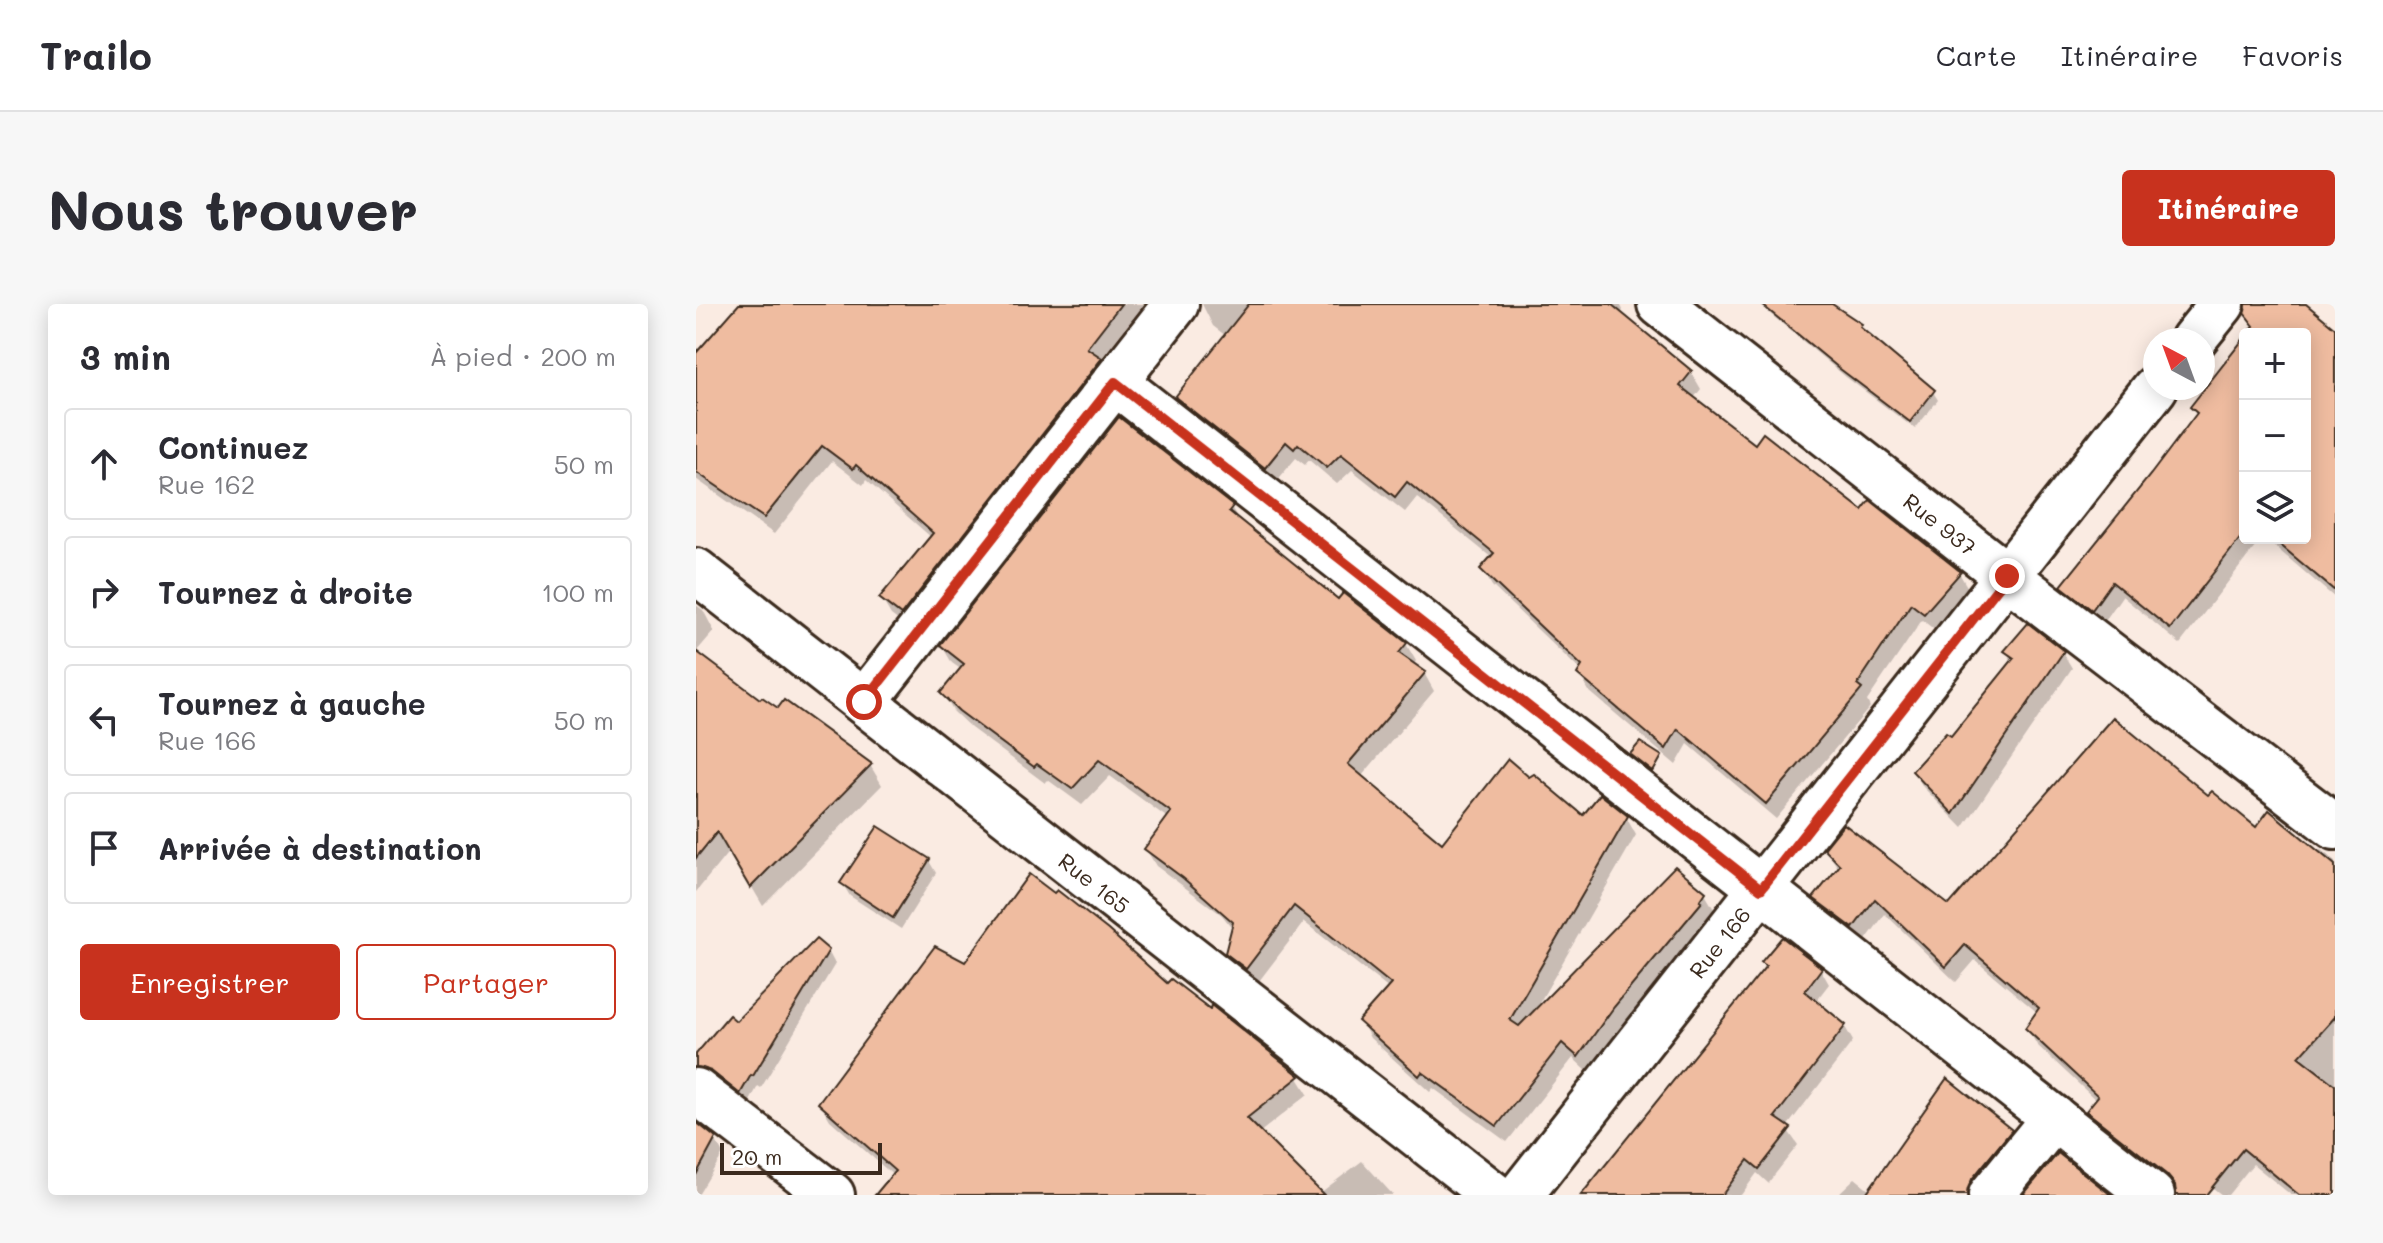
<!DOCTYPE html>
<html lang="fr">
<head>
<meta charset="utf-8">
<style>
	:root { --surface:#fff; --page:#f7f7f7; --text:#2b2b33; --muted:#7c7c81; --line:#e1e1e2; --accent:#c8321e }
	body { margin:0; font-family:Mali,sans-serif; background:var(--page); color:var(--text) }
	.controls { position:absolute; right:24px; top:24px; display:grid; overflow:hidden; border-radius:8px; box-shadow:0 4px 20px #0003 }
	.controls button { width:72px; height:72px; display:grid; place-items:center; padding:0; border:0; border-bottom:2px solid var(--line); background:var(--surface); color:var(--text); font:40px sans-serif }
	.compass { position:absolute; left:1447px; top:24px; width:72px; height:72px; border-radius:50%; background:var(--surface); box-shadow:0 4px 20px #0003; rotate:319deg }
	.scale { position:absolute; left:24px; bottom:20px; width:162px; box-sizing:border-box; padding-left:8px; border:4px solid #3b2a1e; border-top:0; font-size:22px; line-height:28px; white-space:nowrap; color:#3b2a1e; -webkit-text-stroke:6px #fff; paint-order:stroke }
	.stop { position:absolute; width:24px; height:24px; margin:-18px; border:6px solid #c8321e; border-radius:50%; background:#fff }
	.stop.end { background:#c8321e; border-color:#fff; box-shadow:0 2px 8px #0008 }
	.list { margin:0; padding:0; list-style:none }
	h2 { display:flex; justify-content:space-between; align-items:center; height:104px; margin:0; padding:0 32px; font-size:34px }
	h2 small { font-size:26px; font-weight:400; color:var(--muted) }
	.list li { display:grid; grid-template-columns:52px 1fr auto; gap:24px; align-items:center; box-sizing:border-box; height:112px; margin:0 16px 16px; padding:0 16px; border:2px solid var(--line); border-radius:8px }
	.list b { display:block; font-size:30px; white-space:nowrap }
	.list p { margin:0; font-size:26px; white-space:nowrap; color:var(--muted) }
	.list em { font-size:26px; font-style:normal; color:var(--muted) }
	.actions { display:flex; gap:16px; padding:24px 32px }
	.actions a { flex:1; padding:18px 0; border:2px solid var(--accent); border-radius:8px; text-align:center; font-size:28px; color:var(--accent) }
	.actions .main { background:var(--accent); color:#fff }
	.icon { flex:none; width:44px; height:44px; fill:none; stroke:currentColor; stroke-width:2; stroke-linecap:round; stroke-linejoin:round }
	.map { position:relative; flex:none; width:1639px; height:891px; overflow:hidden; border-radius:8px }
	header { display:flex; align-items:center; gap:48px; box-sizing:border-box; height:112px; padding:0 40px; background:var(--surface); border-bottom:2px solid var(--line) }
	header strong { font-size:38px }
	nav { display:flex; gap:44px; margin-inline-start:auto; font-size:28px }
	.intro { display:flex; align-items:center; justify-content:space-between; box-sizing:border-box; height:192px; padding:0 48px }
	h1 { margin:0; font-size:56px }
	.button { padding:20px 36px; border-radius:8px; background:var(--accent); color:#fff; font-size:28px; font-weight:700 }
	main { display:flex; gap:48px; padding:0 48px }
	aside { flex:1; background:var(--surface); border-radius:8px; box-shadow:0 4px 20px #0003 }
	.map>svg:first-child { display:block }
</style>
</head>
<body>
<header>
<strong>Trailo</strong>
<nav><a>Carte</a><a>Itinéraire</a><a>Favoris</a></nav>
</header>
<div class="intro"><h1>Nous trouver</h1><a class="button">Itinéraire</a></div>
<main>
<aside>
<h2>3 min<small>À pied · 200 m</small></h2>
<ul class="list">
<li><svg class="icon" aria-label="ahead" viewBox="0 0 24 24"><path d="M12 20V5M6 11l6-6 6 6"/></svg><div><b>Continuez</b><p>Rue 162</p></div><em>50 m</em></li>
<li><svg class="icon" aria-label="right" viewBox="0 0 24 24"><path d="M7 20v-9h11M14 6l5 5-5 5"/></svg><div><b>Tournez à droite</b></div><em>100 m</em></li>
<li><svg class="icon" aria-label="left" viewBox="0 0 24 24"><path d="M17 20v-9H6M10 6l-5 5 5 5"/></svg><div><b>Tournez à gauche</b><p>Rue 166</p></div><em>50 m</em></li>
<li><svg class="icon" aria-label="arrive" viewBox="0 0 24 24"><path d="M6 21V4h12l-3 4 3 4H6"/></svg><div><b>Arrivée à destination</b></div></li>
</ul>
<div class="actions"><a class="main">Enregistrer</a><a>Partager</a></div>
</aside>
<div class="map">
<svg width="1639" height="891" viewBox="0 0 1639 891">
	<rect width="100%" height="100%" fill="#faebe2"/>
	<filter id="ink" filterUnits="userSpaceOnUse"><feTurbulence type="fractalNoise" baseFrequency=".0125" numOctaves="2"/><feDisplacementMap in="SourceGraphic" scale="16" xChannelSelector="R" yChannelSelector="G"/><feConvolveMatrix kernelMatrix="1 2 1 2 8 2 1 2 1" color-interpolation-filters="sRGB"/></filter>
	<g filter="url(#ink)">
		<g fill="#0003">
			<polygon points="45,0 448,0 404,56 414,73 215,326 195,311 185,294 236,234 170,176 167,181 136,157 78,230 0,175 0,43 5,46"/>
			<polygon points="506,0 924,0 927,6 924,10 995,68 1005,85 997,95 1060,143 1263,269 1273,286 1239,326 1226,316 1171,397 1174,403 1080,515 992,440 980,461 893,387 883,370 885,367 796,282 786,265 796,254 721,193 709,208 656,166 641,180 613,156 609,161 600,154 579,179 491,110 481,93 530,32 517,22"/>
			<polygon points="1068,0 1133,0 1165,22 1170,31 1237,88 1242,96 1219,125 1150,73 1072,8"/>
			<polygon points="1575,0 1606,0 1639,26 1639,294 1569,234 1609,234 1609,30 1552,30"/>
			<polygon points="1549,34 1549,234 1566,234 1484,340 1426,292 1406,321 1376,298 1367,282 1501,112 1497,104"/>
			<polygon points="535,203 544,218 643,298 710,340 720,357 717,361 728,369 738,387 665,473 746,542 887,514 930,513 940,531 838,708 1009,590 1019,607 1013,614 1015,617 928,721 892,768 877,754 811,838 737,784 734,788 674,734 665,717 693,685 608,618 560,681 541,666 531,649 537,625 526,611 460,562 450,545 473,515 414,472 386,501 352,476 349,479 275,424 257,407 247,389 266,366 256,359 246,342"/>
			<polygon points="0,301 7,306 18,327 0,348"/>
			<polygon points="1310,347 1367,349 1376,364 1267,524 1227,483 1218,467 1255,435 1317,359"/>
			<polygon points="0,349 65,398 174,461 186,481 67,602 34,546 0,588"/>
			<polygon points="1512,494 1560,526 1621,548 1625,546 1639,557 1639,891 1595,891 1557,860 1532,891 1526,891 1513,881 1506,891 1482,891 1482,887 1402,824 1392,808 1401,797 1341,741 1331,724 1342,709 1279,656 1260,678 1189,610 1167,640 1129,610 1120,594 1143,565 1130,546 1253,603"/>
			<polygon points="233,557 240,569 205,625 154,592 146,579"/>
			<polygon points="132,647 139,660 65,784 62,782 52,801 0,776 0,753"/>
			<polygon points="1067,658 1125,666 1133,680 1119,698 1149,723 1157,737 1090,824 1102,841 1072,879 1061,869 1045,891 888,891 1071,664"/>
			<polygon points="269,660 471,681 515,709 516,705 602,774 612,790 563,829 624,889 666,857 697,891 182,891 198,872 134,816 124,799"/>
			<polygon points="0,821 19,835 27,850 2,891 0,891"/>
			<polygon points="1314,827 1325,846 1288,891 1141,891 1159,874 1174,886"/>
		</g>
		<g fill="#efbca0" stroke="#3b2a1e" stroke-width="2">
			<polygon points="43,0 425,0 391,44 406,54 205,311 183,294 237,229 160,161 157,165 126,142 68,214 0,168 0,49"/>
			<polygon points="553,0 915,0 996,67 984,82 1059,140 1067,129 1166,206 1174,196 1265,268 1228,310 1215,300 1161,381 1166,385 1070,500 982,425 970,445 881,370 886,362 784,265 798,249 711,178 699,193 645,150 631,164 602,140 598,145 590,138 569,164 479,93"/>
			<polygon points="1065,0 1136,0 1166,20 1164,23 1239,86 1214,118 1144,65"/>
			<polygon points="1550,0 1610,0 1639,24 1639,287 1576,234 1609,234 1609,30 1551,30 1558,22 1548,9"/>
			<polygon points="1549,33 1549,228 1474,325 1416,278 1396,306 1365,282 1455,170 1501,109 1494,103"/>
			<polygon points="423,113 537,202 533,207 642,295 647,289 711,339 703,349 730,368 652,460 746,539 812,455 833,473 838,470 887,511 904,490 932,512 814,716 823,722 979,562 1010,588 1004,597 1006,598 918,703 882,753 866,739 801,822 726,768 723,772 662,717 695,680 598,602 550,665 529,649 537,618 487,574 448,545 475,508 403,456 376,485 341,460 338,463 263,407 244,389 268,360 244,341"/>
			<polygon points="1332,319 1368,347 1257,510 1216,467 1250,429 1255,432 1318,354 1308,347"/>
			<polygon points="0,347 64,395 66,393 82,404 88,396 176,460 54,584 21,528 0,554"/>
			<polygon points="1417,413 1512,491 1516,487 1560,523 1573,506 1639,561 1639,713 1603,753 1639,781 1639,891 1603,891 1547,845 1510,891 1480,891 1479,881 1471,871 1390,807 1402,792 1329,724 1343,704 1269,641 1250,663 1179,595 1157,624 1117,594 1144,561 1128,545 1148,520 1253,601"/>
			<polygon points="944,438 966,452 957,468 934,450"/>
			<polygon points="182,522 234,555 197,614 144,579"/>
			<polygon points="333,570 358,589 361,586 412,626 471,679 475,675 514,705 515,701 604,772 551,814 628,891 179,891 199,867 122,799 239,642 269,658"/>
			<polygon points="1086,633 1126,664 1109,687 1150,721 1079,813 1095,824 1063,865 1052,856 1026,891 885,891 1070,662 1065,658"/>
			<polygon points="120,635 133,646 57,772 55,771 44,790 15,767 0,763 0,750 33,711 40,717"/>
			<polygon points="1251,774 1316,826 1276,875 1271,891 1169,891"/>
			<polygon points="0,818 20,834 0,871"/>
			<polygon points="1362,849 1415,891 1327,891"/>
		</g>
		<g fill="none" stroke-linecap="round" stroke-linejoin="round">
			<defs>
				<g id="street">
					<path id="s1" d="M964,0L1311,272L1639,523"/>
					<polyline points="1497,36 1526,0"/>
					<polyline points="419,78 1456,891"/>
					<path id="s2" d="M0,267L798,891"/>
					<polyline points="168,398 480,0"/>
					<polyline points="0,787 136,891"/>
					<path id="s3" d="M824,891L1459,84"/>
					<polyline points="1295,891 1358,814"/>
				</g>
			</defs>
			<use href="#street" stroke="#3b2a1e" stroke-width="50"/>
			<use href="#street" stroke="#fff" stroke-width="44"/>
		</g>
	</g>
	<g fill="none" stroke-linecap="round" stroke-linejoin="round" filter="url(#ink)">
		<polyline stroke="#c8321e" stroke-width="10" points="168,398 419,78 1065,585 1311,272"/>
	</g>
	<g text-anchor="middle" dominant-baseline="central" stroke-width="8" stroke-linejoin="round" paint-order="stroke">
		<g font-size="22" fill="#3b2a1e" stroke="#fff">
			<text stroke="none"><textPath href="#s1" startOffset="356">Rue 937</textPath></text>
			<text stroke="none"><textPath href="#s2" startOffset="506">Rue 165</textPath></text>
			<text stroke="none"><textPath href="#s3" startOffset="322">Rue 166</textPath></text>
		</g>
	</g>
</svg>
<div class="controls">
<button>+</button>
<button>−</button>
<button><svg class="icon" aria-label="layers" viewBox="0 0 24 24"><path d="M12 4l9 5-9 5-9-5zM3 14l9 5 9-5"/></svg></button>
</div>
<svg class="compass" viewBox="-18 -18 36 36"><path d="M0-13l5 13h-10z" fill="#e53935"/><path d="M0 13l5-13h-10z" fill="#7c7c81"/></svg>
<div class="scale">20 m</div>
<div class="stop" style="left:168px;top:398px"></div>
<div class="stop end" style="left:1311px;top:272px"></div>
</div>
</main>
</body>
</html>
